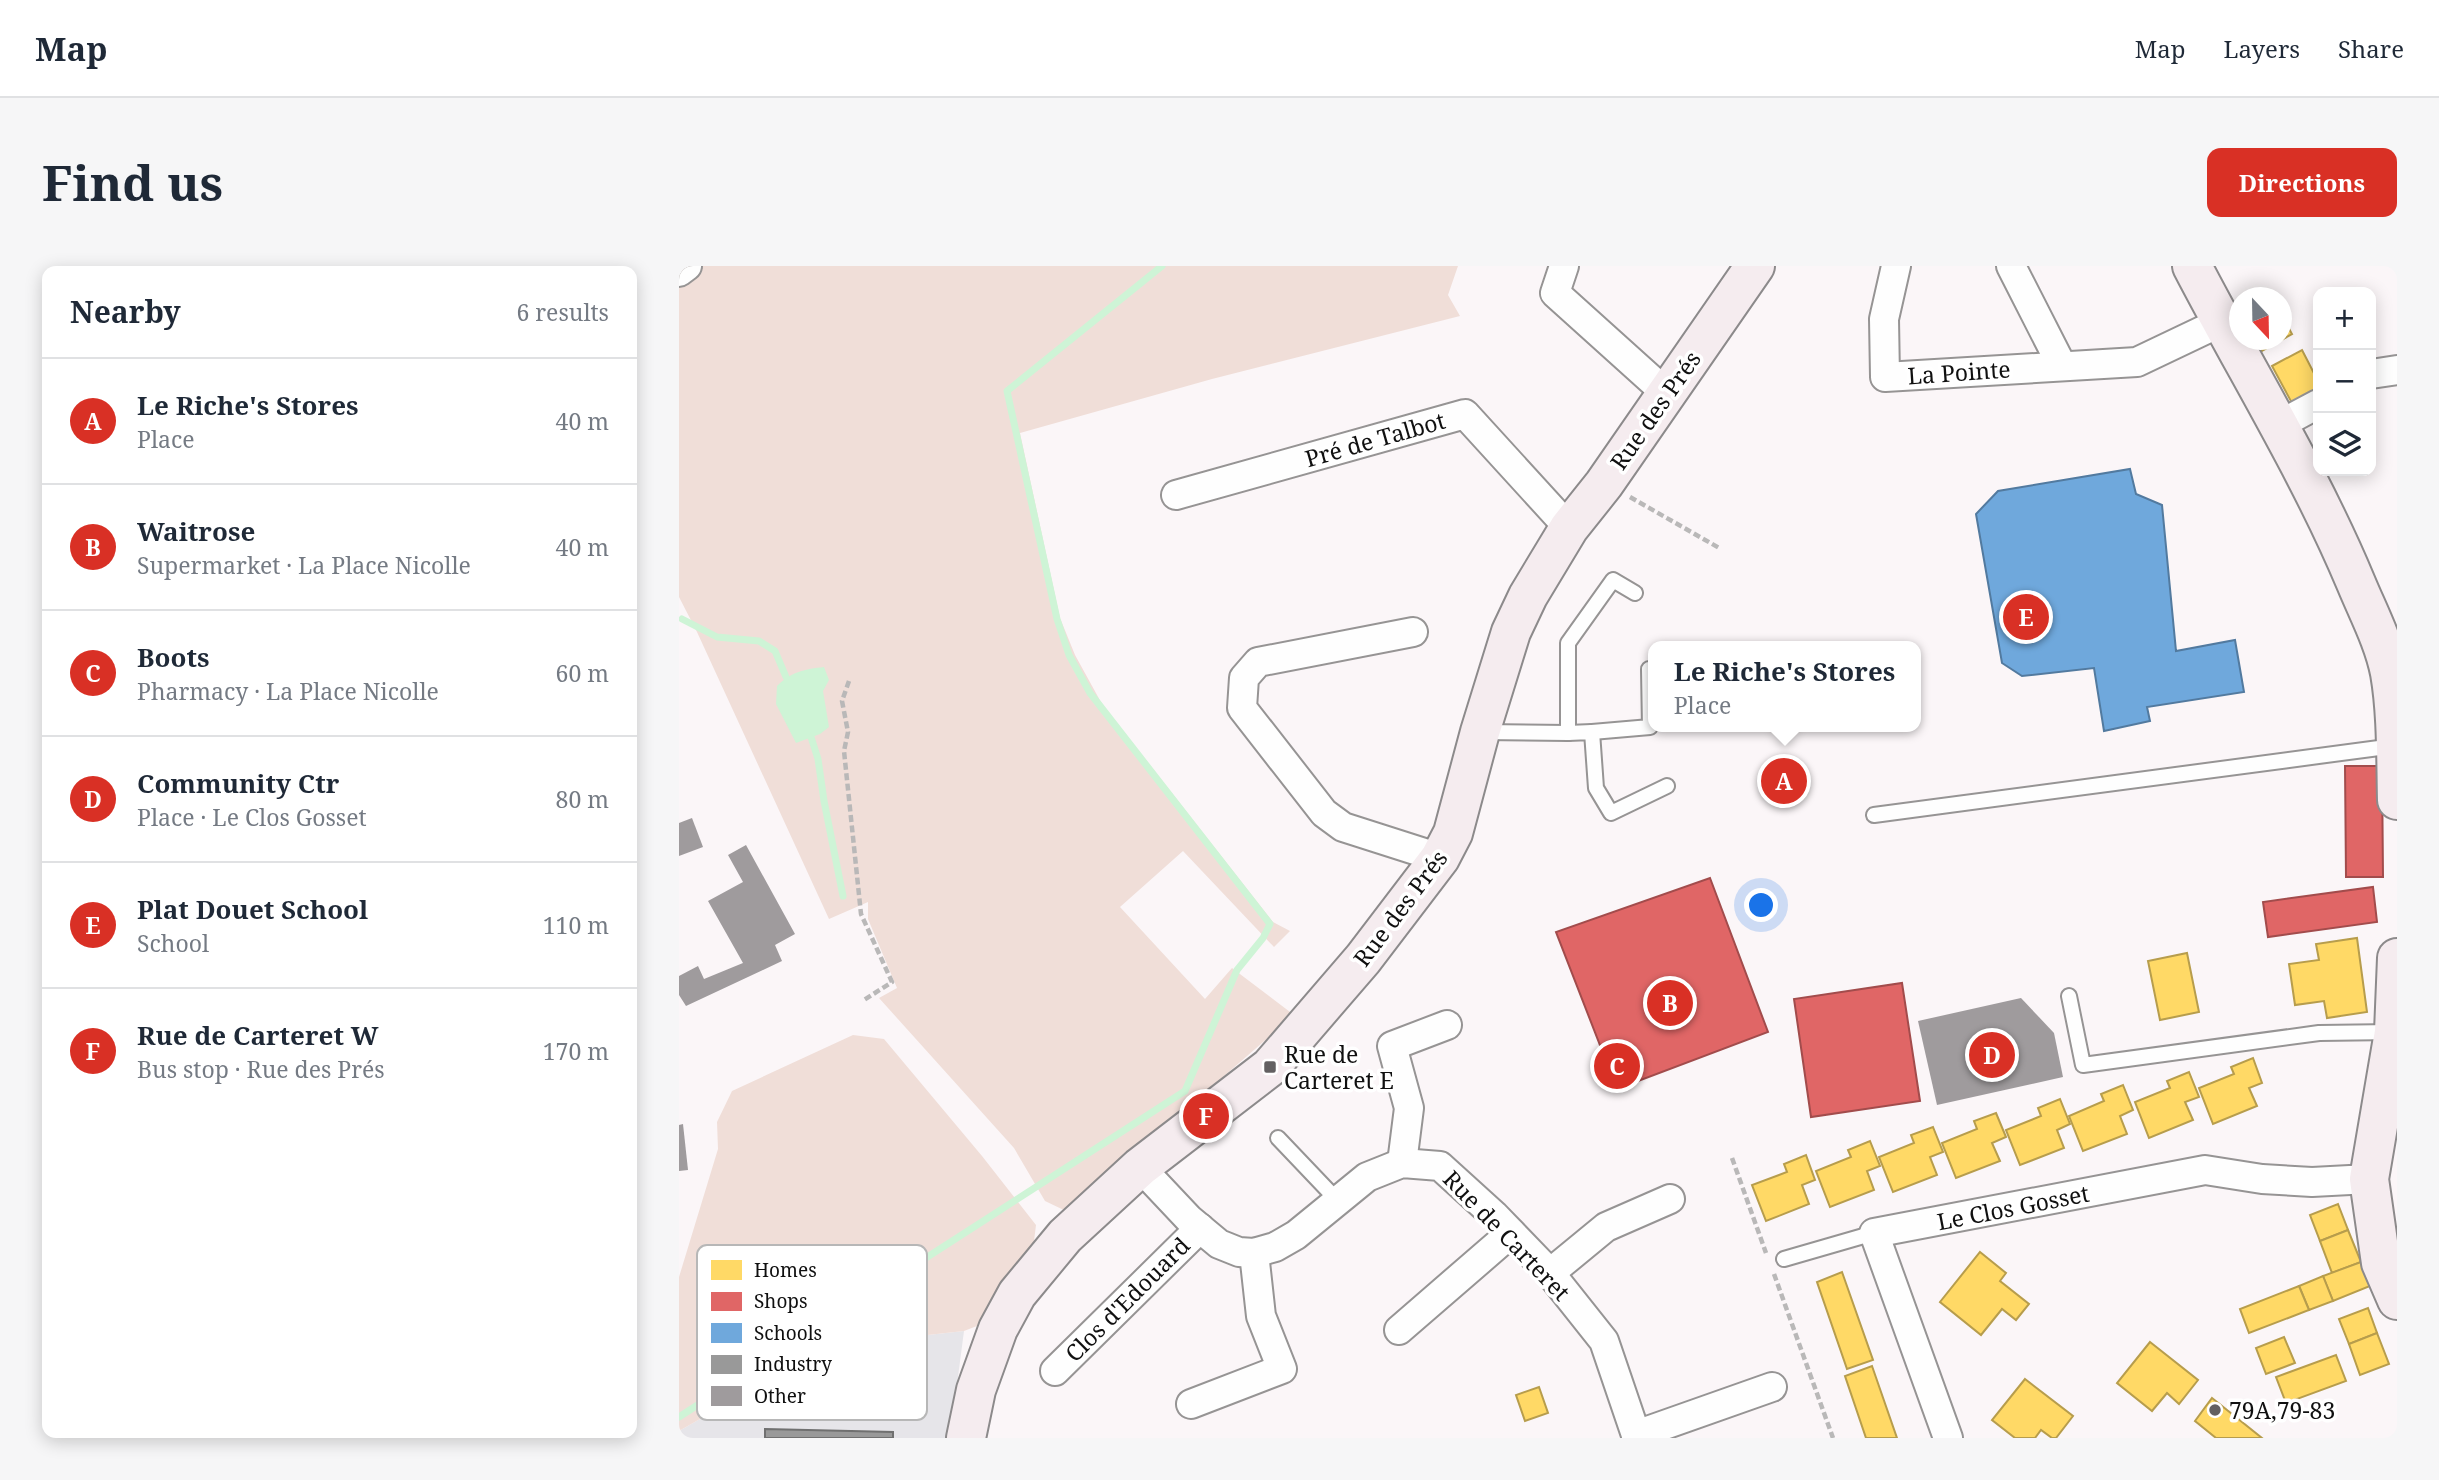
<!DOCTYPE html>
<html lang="en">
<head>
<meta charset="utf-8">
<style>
	:root { --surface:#fff; --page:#f6f6f7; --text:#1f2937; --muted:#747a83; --line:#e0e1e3; --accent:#d93025 }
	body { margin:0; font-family:"Noto Serif",serif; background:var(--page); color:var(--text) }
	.controls { position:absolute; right:21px; top:21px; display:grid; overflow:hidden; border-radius:14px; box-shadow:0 4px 18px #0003 }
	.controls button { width:63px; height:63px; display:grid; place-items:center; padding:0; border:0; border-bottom:2px solid var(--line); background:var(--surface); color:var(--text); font:35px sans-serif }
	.compass { position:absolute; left:1550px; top:21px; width:63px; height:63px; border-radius:50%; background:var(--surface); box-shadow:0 4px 18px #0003; rotate:158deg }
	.you { position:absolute; left:1083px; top:640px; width:24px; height:24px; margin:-18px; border:5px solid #fff; border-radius:50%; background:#1a73e8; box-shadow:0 0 0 10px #1a73e833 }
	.badge { display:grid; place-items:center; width:46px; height:46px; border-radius:50%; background:var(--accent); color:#fff; font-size:23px; font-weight:700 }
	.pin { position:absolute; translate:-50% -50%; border:4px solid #fff; box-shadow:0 2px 7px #0006 }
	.popup { position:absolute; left:969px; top:375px; width:273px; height:91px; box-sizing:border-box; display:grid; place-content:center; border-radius:14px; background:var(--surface); filter:drop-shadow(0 2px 5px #0005); font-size:23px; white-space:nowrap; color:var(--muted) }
	.popup b { font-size:26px; color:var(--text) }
	.popup::after { content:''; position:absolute; left:50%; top:100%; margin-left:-14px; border:14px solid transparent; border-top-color:var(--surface) }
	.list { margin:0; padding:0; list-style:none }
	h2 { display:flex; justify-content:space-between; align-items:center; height:91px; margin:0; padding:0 28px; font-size:30px }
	h2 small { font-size:23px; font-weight:400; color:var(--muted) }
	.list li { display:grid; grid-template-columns:46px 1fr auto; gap:21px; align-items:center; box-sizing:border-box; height:126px; padding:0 28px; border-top:2px solid var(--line) }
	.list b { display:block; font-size:26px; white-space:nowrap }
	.list p { margin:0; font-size:23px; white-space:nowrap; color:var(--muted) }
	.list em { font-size:23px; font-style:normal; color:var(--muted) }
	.icon { flex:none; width:38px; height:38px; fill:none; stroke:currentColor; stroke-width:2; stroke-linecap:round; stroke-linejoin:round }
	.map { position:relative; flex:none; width:1718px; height:1172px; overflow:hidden; border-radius:14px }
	header { display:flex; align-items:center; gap:42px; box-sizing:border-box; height:98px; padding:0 35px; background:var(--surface); border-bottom:2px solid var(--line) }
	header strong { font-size:33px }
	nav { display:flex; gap:38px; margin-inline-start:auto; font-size:24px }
	.intro { display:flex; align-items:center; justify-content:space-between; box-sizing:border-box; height:168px; padding:0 42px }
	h1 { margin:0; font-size:49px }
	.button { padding:18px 32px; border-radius:14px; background:var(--accent); color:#fff; font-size:24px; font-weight:700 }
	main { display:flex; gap:42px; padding:0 42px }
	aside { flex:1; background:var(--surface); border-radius:14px; box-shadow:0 4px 18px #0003 }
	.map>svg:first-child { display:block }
</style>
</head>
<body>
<header>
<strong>Map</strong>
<nav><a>Map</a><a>Layers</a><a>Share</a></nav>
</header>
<div class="intro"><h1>Find us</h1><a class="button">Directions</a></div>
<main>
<aside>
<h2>Nearby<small>6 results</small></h2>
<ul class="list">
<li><span class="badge">A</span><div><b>Le Riche's Stores</b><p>Place</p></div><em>40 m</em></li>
<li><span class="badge">B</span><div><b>Waitrose</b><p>Supermarket · La Place Nicolle</p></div><em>40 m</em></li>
<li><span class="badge">C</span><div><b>Boots</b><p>Pharmacy · La Place Nicolle</p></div><em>60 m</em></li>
<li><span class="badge">D</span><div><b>Community Ctr</b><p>Place · Le Clos Gosset</p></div><em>80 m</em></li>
<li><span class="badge">E</span><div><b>Plat Douet School</b><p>School</p></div><em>110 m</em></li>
<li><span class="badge">F</span><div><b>Rue de Carteret W</b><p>Bus stop · Rue des Prés</p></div><em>170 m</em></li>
</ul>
</aside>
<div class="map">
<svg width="1718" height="1172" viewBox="0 0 1718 1172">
	<rect width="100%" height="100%" fill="#fbf6f8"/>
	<polygon fill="#e6e5e9" points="285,1065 271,1172 0,1172 0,1165 149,1080"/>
	<g fill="#f0ded8">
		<polygon points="0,0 779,0 769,29 781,50 533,113 341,167 381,352 396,389 423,438 594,656 611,665 595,681 504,585 441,641 526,733 553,702 615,749 389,946 366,935 335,882 200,732 218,722 189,653 189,636 150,653 18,366 0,331"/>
		<polygon points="174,769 205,773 303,890 357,959 354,983 303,1058 285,1065 149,1080 0,1165 0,1011 39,883 38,856 53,825"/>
	</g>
	<path fill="#cef4d6" d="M145,401L150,414L144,425L150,461L141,468L117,477L97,438L98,420C112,406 126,403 145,401Z"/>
	<g fill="#ffd966" stroke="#b79d4c" stroke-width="2">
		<polygon points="1602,48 1613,68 1583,85 1577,74 1602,74"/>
		<polygon points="1623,84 1639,115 1639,126 1614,139 1593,100"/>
		<polygon points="1678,672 1688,746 1648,752 1645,735 1616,739 1610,698 1640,694 1637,678"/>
		<polygon points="1508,687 1520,746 1481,754 1469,695"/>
		<polygon points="1574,792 1583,817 1570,822 1578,840 1534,858 1520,822 1555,808 1552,801"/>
		<polygon points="1510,806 1520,831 1506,836 1514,854 1470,872 1456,836 1491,822 1488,815"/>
		<polygon points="1444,819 1454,844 1441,850 1448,868 1404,885 1390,850 1425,835 1422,828"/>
		<polygon points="1381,833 1391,858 1378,864 1385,882 1341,899 1327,864 1362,850 1359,842"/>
		<polygon points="1317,847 1327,871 1313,877 1321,895 1277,912 1263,877 1298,863 1295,855"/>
		<polygon points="1254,861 1264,886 1251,891 1258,909 1214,926 1200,891 1235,877 1232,869"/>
		<polygon points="1191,875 1201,900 1188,905 1195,924 1151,941 1137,905 1172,891 1169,884"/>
		<polygon points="1127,889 1136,914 1123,919 1130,938 1087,955 1073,919 1108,906 1105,898"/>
		<polygon points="1659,938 1669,964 1641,975 1631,949"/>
		<polygon points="1669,964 1682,996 1653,1007 1641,975"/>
		<polygon points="1301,986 1327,1007 1321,1015 1350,1038 1337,1054 1323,1043 1302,1069 1261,1036"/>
		<polygon points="1682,996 1691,1020 1654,1035 1644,1010"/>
		<polygon points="1163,1006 1194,1094 1168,1103 1138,1016"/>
		<polygon points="1644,1010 1654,1035 1630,1044 1620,1020"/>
		<polygon points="1620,1020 1630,1044 1570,1067 1561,1043"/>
		<polygon points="1689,1042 1698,1067 1670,1078 1660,1053"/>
		<polygon points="1698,1067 1710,1098 1681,1109 1670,1078"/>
		<polygon points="1605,1071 1616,1097 1587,1108 1577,1082"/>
		<polygon points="1471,1076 1519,1114 1500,1138 1488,1127 1473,1145 1438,1117"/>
		<polygon points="1657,1089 1667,1115 1607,1137 1597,1111"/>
		<polygon points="1193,1100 1218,1172 1187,1172 1166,1110"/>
		<polygon points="1346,1113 1394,1150 1377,1172 1373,1172 1362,1164 1356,1172 1336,1172 1313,1154"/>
		<polygon points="860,1121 869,1147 846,1155 837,1129"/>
		<polygon points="1533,1132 1583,1172 1537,1172 1516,1155"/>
	</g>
	<g fill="#e06666" stroke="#a24c4c" stroke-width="2">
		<polygon points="1110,493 1122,530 1101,537 1088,501"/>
		<polygon points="1666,500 1703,500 1704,611 1667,611"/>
		<polygon points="1031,612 1089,766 938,823 877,666"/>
		<polygon points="1694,621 1698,656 1589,671 1584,636"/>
		<polygon points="1223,717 1241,835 1132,851 1115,733"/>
	</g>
	<polygon fill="#6fa8dc" stroke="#527a9f" stroke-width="2" points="1451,203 1457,228 1483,239 1497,385 1556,374 1565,426 1468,441 1471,455 1425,465 1415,402 1343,410 1323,397 1297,248 1319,225"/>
	<polygon fill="#999" stroke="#707070" stroke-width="2" points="86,1163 214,1166 214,1172 86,1172"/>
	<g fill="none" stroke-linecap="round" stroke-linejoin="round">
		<g stroke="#cef4d6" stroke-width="7">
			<polyline points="3,353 38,371 80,375 96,385 107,411"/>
			<polyline points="132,471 139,493 145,535 164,630"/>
			<polyline points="0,1151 506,825 558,704 584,672 591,658 411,427 390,389 378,353 328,125 483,0"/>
		</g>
	</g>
	<g fill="#9f9b9d">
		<polygon points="13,552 24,581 0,590 0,557"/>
		<polygon points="67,579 116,668 96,679 103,695 7,740 0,729 0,710 19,700 25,713 64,697 29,635 64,616 49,589"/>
		<polygon points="1342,732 1375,767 1384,811 1258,839 1239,755"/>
		<polygon points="4,858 9,904 0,905 0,859"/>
	</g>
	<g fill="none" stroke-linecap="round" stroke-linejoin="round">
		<defs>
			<g id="service">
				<polyline points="803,466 889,467 889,377 934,314 956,327"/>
				<polyline points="913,466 971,461 970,403"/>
				<polyline points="889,467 913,466 917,522 932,547 988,520"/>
				<polyline points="1195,549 1715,480"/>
				<polyline points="1390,730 1404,799 1640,767 1714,766"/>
				<polyline points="599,872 659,935"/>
				<polyline points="1105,993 1195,967"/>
			</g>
			<g id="minor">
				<polyline points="885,0 876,27 987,127"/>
				<polyline points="1217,0 1205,53 1206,111 1458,96 1542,56"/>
				<polyline points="1332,0 1383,100"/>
				<polyline points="0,6 8,0"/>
				<polyline points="1692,108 1718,104"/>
				<polyline points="1600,159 1639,138"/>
				<polyline points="497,229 786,148 890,262"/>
				<polyline points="734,366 579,396 565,412 563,442 645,547 664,561 761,592"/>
				<polyline points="723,897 730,842 713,780 768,759"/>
				<polyline points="461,901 510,953 540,978 560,986 575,987 596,981 617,969 688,911 723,897 761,900 815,949 871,1007 925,1075 958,1172"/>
				<polyline points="871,1007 927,961 991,933"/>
				<polyline points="720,1064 832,967"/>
				<polyline points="376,1105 521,962"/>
				<polyline points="512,1138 603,1103 582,1050 575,987"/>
				<polyline points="957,1169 1093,1121"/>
				<polyline points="1269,1172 1195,967 1526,904 1583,913 1633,916 1690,913"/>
			</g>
			<g id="secondary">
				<path d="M1513,0C1568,106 1631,207 1677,317C1689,346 1705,376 1711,407C1718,447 1717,493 1718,534"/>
				<polyline points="1718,692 1715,766 1690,913 1702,997 1718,1034"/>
				<polyline points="287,1172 297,1124 319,1063 338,1028 386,970 461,901 591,801 684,693 761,592 774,567 801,466 832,366 849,330 890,262 925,218 1076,0"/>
			</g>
		</defs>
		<use href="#service" stroke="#969494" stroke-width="18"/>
		<use href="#minor" stroke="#969494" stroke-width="32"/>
		<use href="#secondary" stroke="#8c8a8b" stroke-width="42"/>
		<g stroke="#b9b8b8" stroke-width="4.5" stroke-dasharray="7 3.5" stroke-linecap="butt">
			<polyline points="951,231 1042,283"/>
			<polyline points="170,415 163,435 169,466 165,485 182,648 213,716 185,734"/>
			<polyline points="1053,892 1087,987"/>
			<polyline points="1095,1008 1154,1172"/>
		</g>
		<use href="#service" stroke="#fefefe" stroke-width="14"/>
		<use href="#minor" stroke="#fefefe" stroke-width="28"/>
		<use href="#secondary" stroke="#f5ecef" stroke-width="38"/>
	</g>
	<g fill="#626061" stroke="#fff" stroke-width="2.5">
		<rect x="584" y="794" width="14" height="14" rx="3.5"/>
		<circle cx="1536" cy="1144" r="7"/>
	</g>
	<g text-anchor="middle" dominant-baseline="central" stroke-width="7" stroke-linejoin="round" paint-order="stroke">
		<g font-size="23" fill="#101010" stroke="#fff">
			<text transform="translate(1280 106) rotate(-4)">La Pointe</text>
			<text transform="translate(976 144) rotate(-55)">Rue des Prés</text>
			<text transform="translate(696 173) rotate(-16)">Pré de Talbot</text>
			<text transform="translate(721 642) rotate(-53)">Rue des Prés</text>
			<text transform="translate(1334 941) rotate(-11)">Le Clos Gosset</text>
			<text transform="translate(828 969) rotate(46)">Rue de Carteret</text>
			<text transform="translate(448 1033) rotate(-45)">Clos d'Edouard</text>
		</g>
		<g font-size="23" fill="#101010" stroke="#fff" text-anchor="start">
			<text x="605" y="788">Rue de<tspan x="605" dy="26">Carteret E</tspan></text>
			<text x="1550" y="1144">79A,79-83</text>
		</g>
	</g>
	<rect x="18" y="979" width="230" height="175" rx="10" fill="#fff" stroke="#b7b7b7" stroke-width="2"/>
	<rect x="32" y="994" width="31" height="20" fill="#ffd966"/>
	<rect x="32" y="1026" width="31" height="19" fill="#e06666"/>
	<rect x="32" y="1057" width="31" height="20" fill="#6fa8dc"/>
	<rect x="32" y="1089" width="31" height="19" fill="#999"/>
	<rect x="32" y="1120" width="31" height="20" fill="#9f9b9d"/>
	<g font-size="19" fill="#101010">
		<text x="75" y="1011">Homes</text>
		<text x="75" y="1042">Shops</text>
		<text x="75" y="1074">Schools</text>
		<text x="75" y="1105">Industry</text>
		<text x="75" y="1137">Other</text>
	</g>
</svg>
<div class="controls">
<button>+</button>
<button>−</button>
<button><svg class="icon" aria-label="layers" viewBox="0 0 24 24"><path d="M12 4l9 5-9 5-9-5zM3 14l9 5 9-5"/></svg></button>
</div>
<svg class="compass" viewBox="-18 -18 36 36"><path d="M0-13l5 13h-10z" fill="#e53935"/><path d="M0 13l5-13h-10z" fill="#747a83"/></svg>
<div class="you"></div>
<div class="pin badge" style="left:1105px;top:515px">A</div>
<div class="popup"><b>Le Riche's Stores</b>Place</div>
<div class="pin badge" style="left:991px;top:737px">B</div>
<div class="pin badge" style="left:938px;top:800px">C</div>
<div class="pin badge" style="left:1313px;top:789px">D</div>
<div class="pin badge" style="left:1347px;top:351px">E</div>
<div class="pin badge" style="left:527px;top:850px">F</div>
</div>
</main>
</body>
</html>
